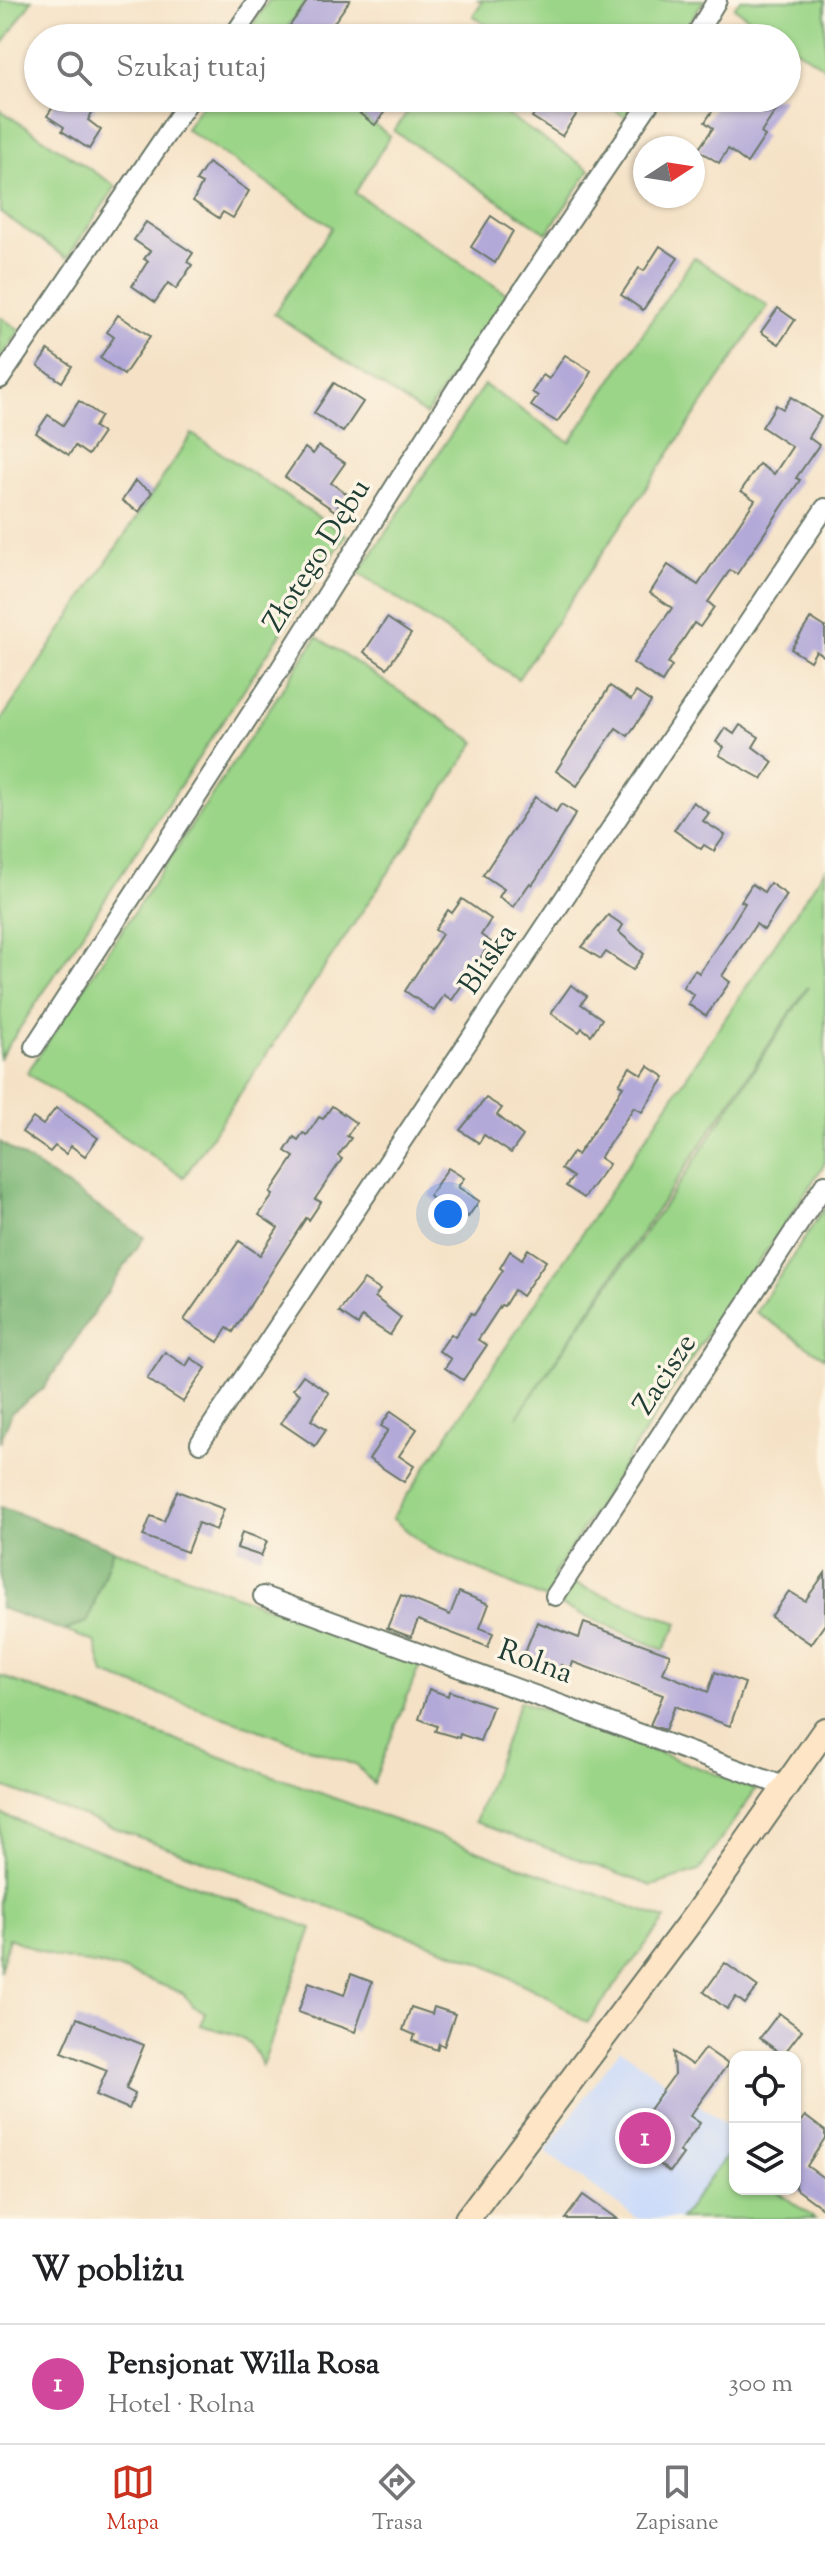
<!DOCTYPE html>
<html lang="pl">
<head>
<meta charset="utf-8">
<style>
	:root { --surface:#fff; --page:#f6f6f6; --text:#202124; --muted:#757577; --line:#e0e0e0; --accent:#c8321e }
	body { margin:0; font-family:"Sorts Mill Goudy",serif; background:var(--page); color:var(--text) }
	.controls { position:absolute; right:24px; bottom:24px; display:grid; overflow:hidden; border-radius:16px; box-shadow:0 2px 6px #0004 }
	.controls button { width:72px; height:72px; display:grid; place-items:center; padding:0; border:0; border-bottom:2px solid var(--line); background:var(--surface); color:var(--text); font:40px sans-serif }
	.compass { position:absolute; left:633px; top:136px; width:72px; height:72px; border-radius:50%; background:var(--surface); box-shadow:0 2px 6px #0004; rotate:78deg }
	.you { position:absolute; left:448px; top:1214px; width:28px; height:28px; margin:-20px; border:6px solid #fff; border-radius:50%; background:#1a73e8; box-shadow:0 0 0 12px #1a73e833 }
	.badge { display:grid; place-items:center; width:52px; height:52px; border-radius:50%; background:var(--accent); color:#fff; font-size:26px; font-weight:700 }
	.pin { position:absolute; translate:-50% -50%; border:4px solid #fff; box-shadow:0 2px 8px #0006 }
	.list { margin:0; padding:0; list-style:none }
	h2 { display:flex; justify-content:space-between; align-items:center; height:104px; margin:0; padding:0 32px; font-size:34px }
	h2 small { font-size:26px; font-weight:400; color:var(--muted) }
	.list li { display:grid; grid-template-columns:52px 1fr auto; gap:24px; align-items:center; box-sizing:border-box; height:120px; padding:0 32px; border-top:2px solid var(--line) }
	.list b { display:block; font-size:30px; white-space:nowrap }
	.list p { margin:0; font-size:26px; white-space:nowrap; color:var(--muted) }
	.list em { font-size:26px; font-style:normal; color:var(--muted) }
	.icon { flex:none; width:44px; height:44px; fill:none; stroke:currentColor; stroke-width:2; stroke-linecap:round; stroke-linejoin:round }
	.map { position:relative; flex:none; width:825px; height:2219px; overflow:hidden }
	.search { position:absolute; background:var(--surface); box-shadow:0 2px 6px #0004; left:24px; right:24px; top:24px; height:88px; display:flex; align-items:center; gap:20px; box-sizing:border-box; padding:0 28px; border-radius:44px; color:var(--muted); font-size:30px }
	.sheet { height:224px; background:var(--surface) }
	nav { display:flex; justify-content:space-around; align-items:center; box-sizing:border-box; height:112px; border-top:2px solid var(--line); background:var(--surface); font-size:22px; color:var(--muted) }
	nav a { display:grid; justify-items:center; gap:4px }
	nav .on { color:var(--accent) }
	.map>svg:first-child { display:block }
</style>
</head>
<body>
<div class="map">
<svg width="825" height="2219" viewBox="0 0 825 2219">
	<rect width="100%" height="100%" fill="#fcf5e5"/>
	<filter id="ink" filterUnits="userSpaceOnUse"><feTurbulence type="fractalNoise" baseFrequency=".0125" numOctaves="2"/><feDisplacementMap in="SourceGraphic" scale="16" xChannelSelector="R" yChannelSelector="G"/><feConvolveMatrix kernelMatrix="1 2 1 2 8 2 1 2 1" color-interpolation-filters="sRGB"/></filter>
	<filter id="wash" filterUnits="userSpaceOnUse"><feTurbulence type="fractalNoise" baseFrequency=".006" numOctaves="4" result="noise"/><feDisplacementMap in="SourceGraphic" scale="32" xChannelSelector="R" yChannelSelector="G"/><feGaussianBlur stdDeviation="1.8" result="paint"/><feColorMatrix in="noise" values="0 0 0 0 0 0 0 0 0 0 0 0 0 0 0 0 0 1.4 0 .05"/><feComposite in="paint" operator="in"/></filter>
	<g filter="url(#wash)">
		<rect width="100%" height="100%" fill="#f5e2c6"/>
		<polygon fill="#ccdbf9" points="620,2049 735,2131 735,2144 680,2219 638,2219 545,2152"/>
		<g fill="#9bd588" stroke="#5d895e" stroke-width="2" fill-rule="evenodd">
			<polygon points="0,0 32,0 0,48"/>
			<polygon points="269,0 307,0 280,38 244,38"/>
			<polygon points="478,0 704,0 680,38 506,38 473,16 482,3"/>
			<polygon points="740,0 825,0 825,68 787,43 787,38 780,38 734,8"/>
			<polygon points="206,98 338,98 390,136 355,193 507,294 426,415 274,314 332,227 186,129"/>
			<polygon points="417,98 482,98 590,170 547,233 394,131"/>
			<polygon points="596,98 640,98 625,117"/>
			<polygon points="0,110 116,186 67,258 0,212"/>
			<polygon points="694,257 768,306 518,679 359,573 484,385 570,442"/>
			<polygon points="0,317 20,330 0,360"/>
			<polygon points="192,434 346,535 0,1058 0,722"/>
			<polygon points="317,637 476,742 184,1177 27,1073"/>
			<path d="M825,869V1163L775,1239L719,1315L553,1576L678,1623L664,1650L428,1548L392,1518ZM808,988L683,1178L517,1417L807,988Z"/>
			<polygon points="825,1207 825,1358 756,1312"/>
			<polygon points="113,1549 420,1664 373,1784 358,1766 104,1674 95,1642 65,1631 88,1621"/>
			<polygon points="0,1676 665,1919 587,2023 547,1996 474,1960 0,1786"/>
			<polygon points="520,1701 756,1789 699,1871 652,1886 475,1822"/>
			<path d="M0,1814L312,1928L262,2066C253,2034 229,2034 200,2025L205,2012L192,2006L183,1993L119,1969L54,1957L9,1938L0,1971Z"/>
			<polygon points="727,2155 735,2160 735,2189 774,2189 815,2219 680,2219"/>
		</g>
		<g fill="#7cb674" stroke="#4e7a54" stroke-width="2">
			<polygon points="0,1142 144,1237 43,1389 12,1412 0,1442"/>
			<polygon points="0,1507 113,1549 88,1621 65,1631 0,1608"/>
		</g>
		<g id="blocks">
			<g fill="#b2a9d8">
				<polygon points="308,0 350,0 323,38 281,38"/>
				<polygon points="59,98 100,98 88,120 101,130 89,149 62,131 64,127 47,116"/>
				<polygon points="339,98 376,98 388,107 375,125"/>
				<polygon points="545,98 570,98 582,106 562,136 532,117"/>
				<polygon points="721,98 784,98 761,133 765,136 747,163 728,149 719,163 698,150 713,128 705,122"/>
				<polygon points="208,163 249,191 233,218 223,212 219,218 193,201 202,184 196,181"/>
				<polygon points="491,216 513,231 495,263 471,247"/>
				<polygon points="146,222 193,253 187,262 192,265 176,289 168,283 155,302 132,286 148,261 144,259 150,251 134,240"/>
				<polygon points="660,246 678,258 643,310 621,295 639,268 644,271"/>
				<polygon points="778,308 795,320 779,344 761,332"/>
				<polygon points="118,315 150,336 124,375 100,358 114,337 107,332"/>
				<polygon points="48,350 72,366 62,382 38,366"/>
				<polygon points="565,355 591,371 586,382 557,422 531,406 538,396 532,392 543,375 549,379"/>
				<polygon points="334,383 363,402 343,432 314,413"/>
				<polygon points="791,397 821,417 808,437 819,445 796,478 800,480 737,574 730,570 708,602 714,607 700,627 694,623 668,663 672,666 662,682 633,663 672,608 650,593 668,565 698,585 755,500 741,491 759,464 774,474 792,447 762,427 776,405 783,409"/>
				<polygon points="79,401 101,416 94,427 103,433 88,455 75,446 69,455 36,433 48,415 63,425"/>
				<polygon points="319,446 345,463 331,483 347,494 335,511 285,477 305,448 313,454"/>
				<polygon points="135,481 152,492 139,512 122,501"/>
				<polygon points="387,618 411,634 387,668 364,652"/>
				<polygon points="811,618 825,627 825,657 816,651 810,661 791,649"/>
				<polygon points="610,686 631,700 636,692 651,702 628,736 616,728 577,786 556,771"/>
				<polygon points="740,725 759,737 753,747 773,762 762,779 719,755 724,747 716,742 725,728 734,734"/>
				<polygon points="535,797 556,812 561,804 576,813 537,878 532,885 530,883 513,907 499,897 504,889 483,875"/>
				<polygon points="693,802 709,813 703,821 725,835 714,851 704,845 701,849 674,830"/>
				<polygon points="770,883 787,895 764,930 756,924 722,976 730,982 706,1016 688,1004 694,995 683,987 695,970 699,973 729,929 745,903 741,901 752,884 764,892"/>
				<polygon points="462,899 491,919 481,935 491,942 452,1000 444,995 434,1011 405,991 442,934 435,930 448,910 452,913"/>
				<polygon points="608,915 623,925 619,932 644,954 633,970 606,952 601,959 582,947"/>
				<polygon points="571,985 587,996 581,1004 602,1019 591,1035 582,1028 579,1032 551,1013"/>
				<polygon points="648,1066 665,1077 642,1112 634,1107 600,1158 609,1164 584,1198 566,1186 573,1177 561,1169 573,1152 577,1155 607,1112 623,1086 619,1084 630,1067 642,1075"/>
				<polygon points="486,1098 502,1108 497,1115 523,1136 511,1153 484,1135 479,1143 460,1130"/>
				<polygon points="332,1106 356,1123 347,1136 351,1138 338,1156 342,1159 315,1199 321,1202 309,1220 306,1218 233,1332 227,1328 218,1342 184,1320 239,1241 260,1255 278,1228 259,1215 273,1195 270,1193 294,1157 285,1151 294,1137 298,1140 303,1133 307,1135 319,1117 323,1119"/>
				<polygon points="56,1108 98,1138 85,1156 71,1146 66,1154 55,1146 50,1152 22,1132 33,1118 43,1125"/>
				<polygon points="448,1168 464,1178 458,1187 479,1201 468,1217 459,1210 456,1214 429,1196"/>
				<polygon points="528,1249 546,1261 522,1296 514,1290 504,1306 501,1305 478,1340 487,1345 463,1380 445,1368 451,1359 439,1351 451,1334 455,1337 471,1313 474,1315 503,1270 500,1268 510,1251 522,1259"/>
				<polygon points="364,1280 380,1290 375,1297 401,1318 390,1335 362,1317 358,1325 339,1312"/>
				<polygon points="165,1352 186,1366 191,1358 206,1368 183,1402 147,1379"/>
				<polygon points="303,1375 329,1393 311,1420 326,1430 315,1446 281,1423 300,1394 293,1389"/>
				<polygon points="391,1411 417,1429 399,1456 414,1466 404,1482 369,1459 388,1430 381,1426"/>
				<polygon points="177,1491 224,1509 216,1530 198,1523 187,1552 143,1536 151,1516 164,1521"/>
				<polygon points="242,1532 267,1541 261,1556 237,1548"/>
				<polygon points="825,1573 825,1624 811,1644 771,1617 789,1591 805,1601"/>
				<polygon points="459,1592 489,1604 480,1628 493,1633 488,1647 418,1620 411,1637 387,1628 401,1595 450,1615"/>
				<polygon points="537,1622 579,1638 584,1623 670,1654 663,1673 708,1692 715,1672 745,1683 730,1726 675,1706 665,1730 650,1725 663,1695 573,1662 571,1668 561,1665 557,1677 534,1667 537,1659 524,1654"/>
				<polygon points="429,1689 448,1696 449,1691 493,1706 480,1741 460,1734 459,1738 435,1731 437,1726 419,1719"/>
				<polygon points="725,1963 758,1987 745,2004 736,1997 727,2009 704,1992"/>
				<polygon points="351,1974 372,1982 355,2032 298,2012 309,1982 344,1995"/>
				<polygon points="411,2007 432,2014 434,2007 455,2014 444,2046 439,2043 437,2050 413,2041 415,2035 403,2030"/>
				<polygon points="779,2013 802,2030 783,2055 760,2038"/>
				<polygon points="77,2018 144,2045 126,2089 135,2094 129,2109 96,2095 107,2070 62,2052"/>
				<polygon points="705,2048 728,2064 690,2116 700,2123 679,2152 683,2154 670,2172 642,2152 650,2141 643,2136 646,2131 638,2125 674,2075 673,2052 692,2065"/>
				<polygon points="805,2116 825,2131 825,2138 807,2166 825,2179 825,2210 795,2188 795,2129"/>
				<polygon points="583,2195 617,2219 565,2219"/>
			</g>
		</g>
	</g>
	<g filter="url(#ink)">
		<use href="#blocks" fill-opacity="0" stroke="#6a7767" stroke-width="2"/>
		<g fill="none" stroke-linecap="round" stroke-linejoin="round">
			<defs>
				<g id="street">
					<polyline points="232,38 258,0"/>
					<polyline points="694,38 717,0"/>
					<polyline points="0,379 191,98"/>
					<polyline points="34,1047 280,669 458,386 653,98"/>
					<polyline points="200,1443 825,508"/>
					<polyline points="263,1596 786,1787"/>
					<polyline points="555,1596 825,1184"/>
				</g>
				<polyline id="secondary" points="467,2219 696,1914 825,1730"/>
			</defs>
			<use href="#street" stroke="#6a7767" stroke-width="22"/>
			<use href="#secondary" stroke="#6a7767" stroke-width="28"/>
			<use href="#street" stroke="#fff" stroke-width="18"/>
			<use href="#secondary" stroke="#fde5c5" stroke-width="24"/>
		</g>
	</g>
	<g text-anchor="middle" dominant-baseline="central" stroke-width="7" stroke-linejoin="round" paint-order="stroke">
		<g font-size="30" fill="#1f3d34" stroke="#fcf5e5">
			<text transform="translate(318 556) rotate(-58)">Złotego Dębu</text>
			<text transform="translate(489 960) rotate(-56)">Bliska</text>
			<text transform="translate(666 1375) rotate(-57)">Zacisze</text>
			<text transform="translate(535 1663) rotate(20)">Rolna</text>
		</g>
	</g>
</svg>
<div class="controls">
<button><svg class="icon" aria-label="locate" viewBox="0 0 24 24"><circle cx="12" cy="12" r="6"/><path d="M12 2v4M12 18v4M2 12h4M18 12h4"/></svg></button>
<button><svg class="icon" aria-label="layers" viewBox="0 0 24 24"><path d="M12 4l9 5-9 5-9-5zM3 14l9 5 9-5"/></svg></button>
</div>
<svg class="compass" viewBox="-18 -18 36 36"><path d="M0-13l5 13h-10z" fill="#e53935"/><path d="M0 13l5-13h-10z" fill="#757577"/></svg>
<div class="you"></div>
<div class="pin badge" style="left:645px;top:2138px;background:#d1479c">1</div>
<div class="search"><svg class="icon" aria-label="search" viewBox="0 0 24 24"><circle cx="10" cy="10" r="6"/><path d="M15 15l6 6"/></svg>Szukaj tutaj</div>
</div>
<section class="sheet">
<h2>W pobliżu<small></small></h2>
<ul class="list">
<li><span class="badge" style="background:#d1479c">1</span><div><b>Pensjonat Willa Rosa</b><p>Hotel · Rolna</p></div><em>300 m</em></li>
</ul>
</section>
<nav>
<a class="on"><svg class="icon" aria-label="map" viewBox="0 0 24 24"><path d="M3 6l6-2 6 2 6-2v14l-6 2-6-2-6 2zM9 4v14M15 6v14"/></svg>Mapa</a>
<a><svg class="icon" aria-label="directions" viewBox="0 0 24 24"><path d="M12 3l9 9-9 9-9-9zM9 14v-3h6M13 9l2 2-2 2"/></svg>Trasa</a>
<a><svg class="icon" aria-label="saved" viewBox="0 0 24 24"><path d="M7 4h10v16l-5-4-5 4z"/></svg>Zapisane</a>
</nav>
</body>
</html>
